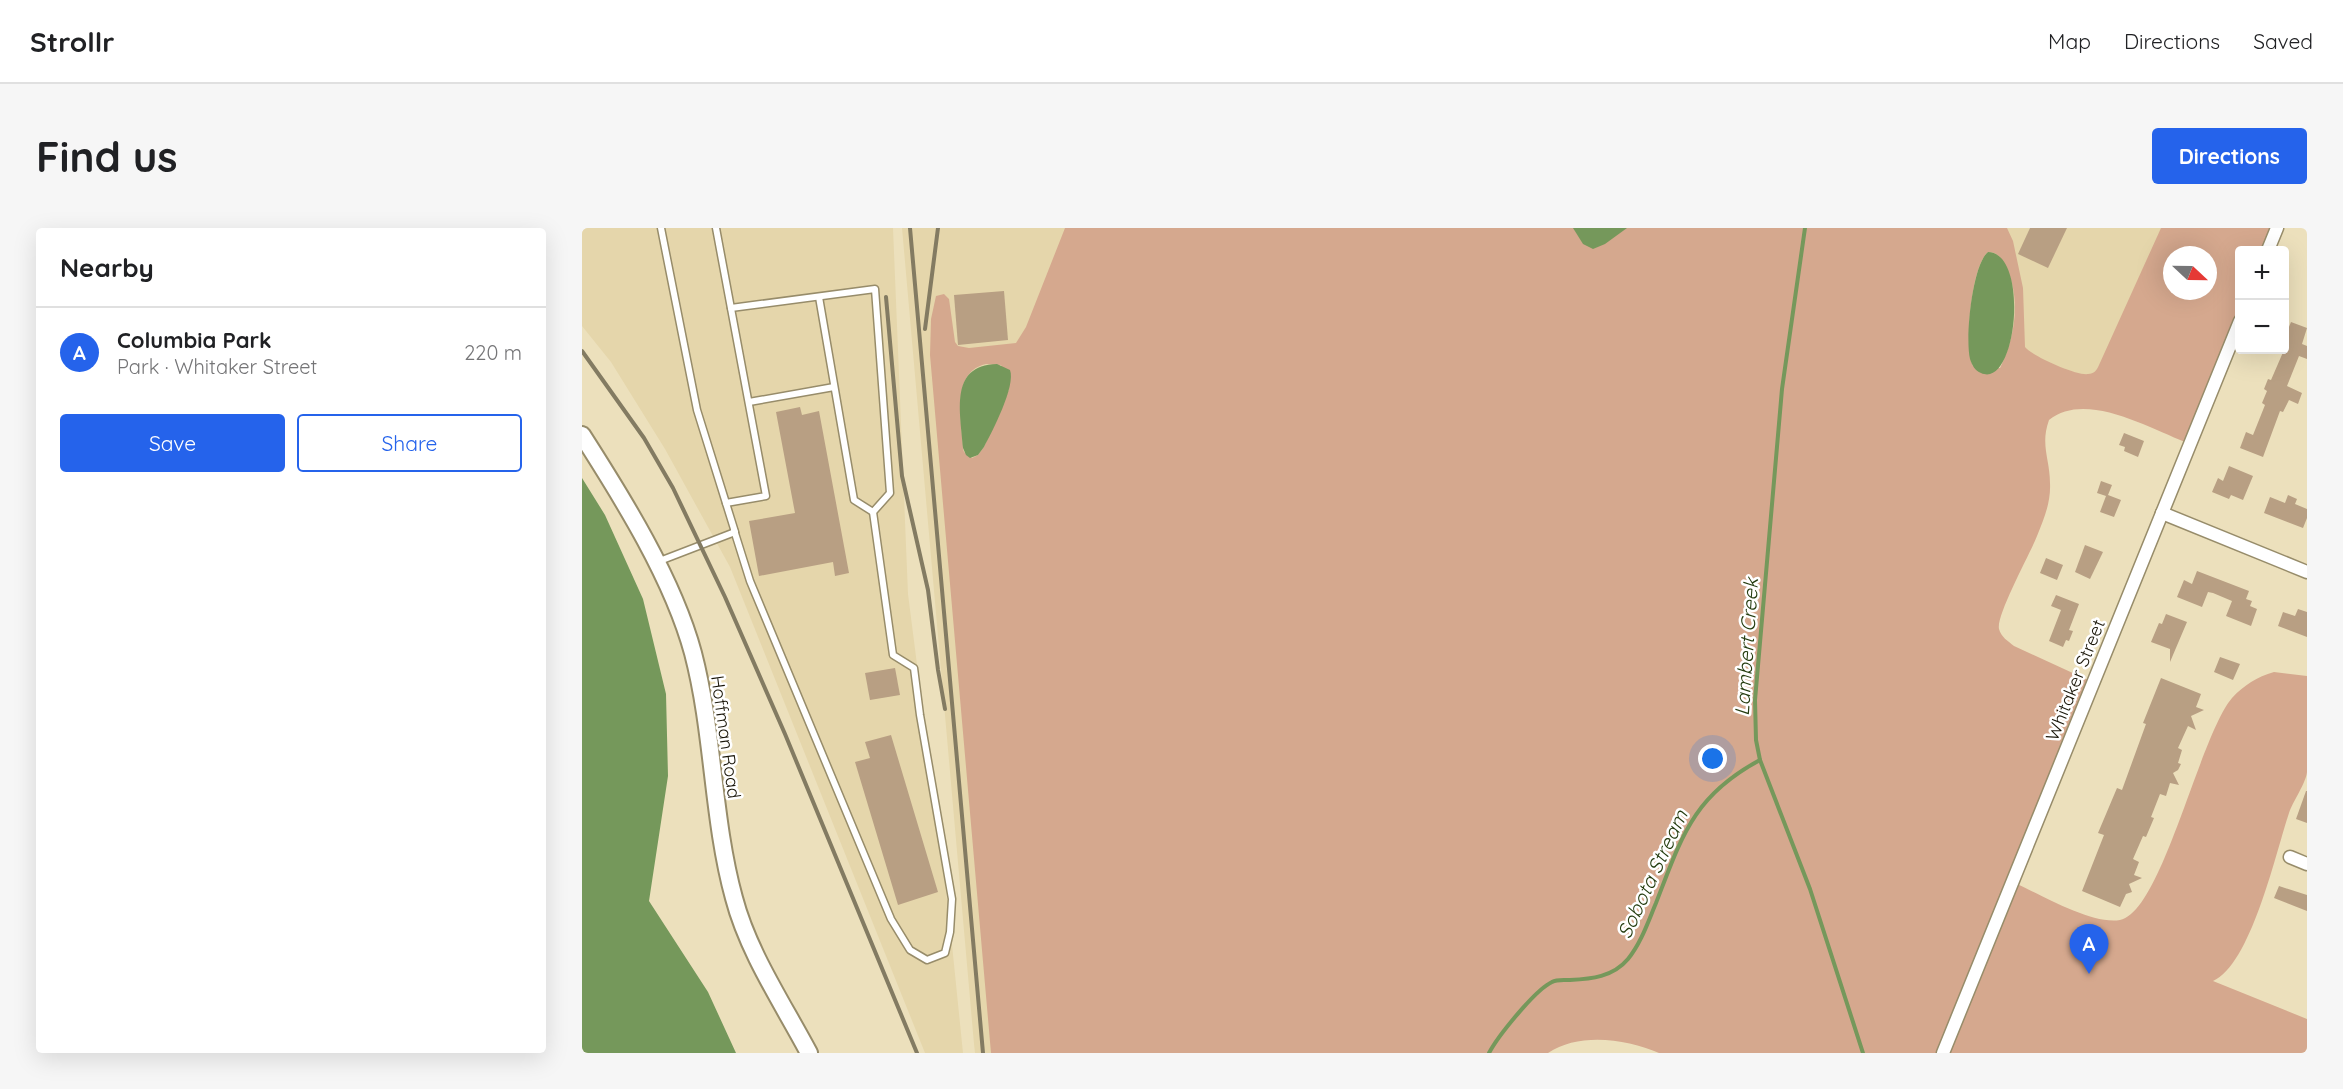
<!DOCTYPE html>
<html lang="en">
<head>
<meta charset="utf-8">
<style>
	:root { --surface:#fff; --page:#f6f6f6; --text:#202124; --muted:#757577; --line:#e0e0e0; --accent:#2563eb }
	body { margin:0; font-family:Quicksand,sans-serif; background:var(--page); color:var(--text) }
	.controls { position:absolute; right:18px; top:18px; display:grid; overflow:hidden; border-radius:6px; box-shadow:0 6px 24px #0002 }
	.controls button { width:54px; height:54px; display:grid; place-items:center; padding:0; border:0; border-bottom:2px solid var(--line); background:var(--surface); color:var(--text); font:30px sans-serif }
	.compass { position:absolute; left:1581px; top:18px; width:54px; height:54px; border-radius:50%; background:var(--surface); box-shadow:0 6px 24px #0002; rotate:112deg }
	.you { position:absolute; left:1131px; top:531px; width:21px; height:21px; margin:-15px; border:4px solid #fff; border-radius:50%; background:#1a73e8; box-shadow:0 0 0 9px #1a73e833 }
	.badge { display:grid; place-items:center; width:39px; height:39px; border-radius:50%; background:var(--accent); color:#fff; font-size:20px; font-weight:700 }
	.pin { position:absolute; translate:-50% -50px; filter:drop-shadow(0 2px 3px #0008) }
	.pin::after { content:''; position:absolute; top:32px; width:21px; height:18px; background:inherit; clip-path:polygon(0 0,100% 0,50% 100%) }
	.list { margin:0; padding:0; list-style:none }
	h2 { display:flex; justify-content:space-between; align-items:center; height:78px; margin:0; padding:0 24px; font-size:26px }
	h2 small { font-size:20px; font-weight:400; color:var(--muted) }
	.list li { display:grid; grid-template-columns:39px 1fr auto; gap:18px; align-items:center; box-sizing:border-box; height:90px; padding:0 24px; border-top:2px solid var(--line) }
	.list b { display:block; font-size:22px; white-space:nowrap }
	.list p { margin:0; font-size:20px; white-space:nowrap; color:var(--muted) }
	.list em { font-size:20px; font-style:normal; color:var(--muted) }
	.actions { display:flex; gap:12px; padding:18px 24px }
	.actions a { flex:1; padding:14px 0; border:2px solid var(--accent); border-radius:6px; text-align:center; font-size:21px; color:var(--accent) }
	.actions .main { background:var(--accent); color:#fff }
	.map { position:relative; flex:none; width:1725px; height:825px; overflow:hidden; border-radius:6px }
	header { display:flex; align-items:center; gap:36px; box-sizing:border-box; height:84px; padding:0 30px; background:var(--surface); border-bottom:2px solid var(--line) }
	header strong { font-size:28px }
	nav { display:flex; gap:33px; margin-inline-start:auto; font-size:21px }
	.intro { display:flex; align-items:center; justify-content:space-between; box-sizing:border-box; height:144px; padding:0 36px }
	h1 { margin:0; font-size:42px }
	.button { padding:15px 27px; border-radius:6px; background:var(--accent); color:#fff; font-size:21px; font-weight:700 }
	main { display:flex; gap:36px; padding:0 36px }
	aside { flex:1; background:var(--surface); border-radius:6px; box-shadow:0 6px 24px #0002 }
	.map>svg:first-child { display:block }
</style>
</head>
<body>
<header>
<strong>Strollr</strong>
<nav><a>Map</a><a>Directions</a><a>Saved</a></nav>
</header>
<div class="intro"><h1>Find us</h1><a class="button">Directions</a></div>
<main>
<aside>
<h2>Nearby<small></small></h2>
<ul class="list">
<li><span class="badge">A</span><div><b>Columbia Park</b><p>Park · Whitaker Street</p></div><em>220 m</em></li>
</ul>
<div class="actions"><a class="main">Save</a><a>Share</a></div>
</aside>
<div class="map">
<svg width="1725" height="825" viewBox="0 0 1725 825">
	<rect width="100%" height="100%" fill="#ece0bc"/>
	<g fill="#e5d6ab" fill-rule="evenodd">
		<polygon points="0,0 311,0 326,366 367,687 381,825 343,825 148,339 83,221 29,134 0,98"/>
		<polygon points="320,0 491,0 410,825 393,825 392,816"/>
		<path d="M1361,0H1689L1680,22H1658L1657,78L1604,211L1403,128ZM1590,27H1626V63H1590Z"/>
	</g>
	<g fill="#d5a88e" fill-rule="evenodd">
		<path d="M483,0H1425L1431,13L1441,60L1443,119C1450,128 1495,148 1506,146C1512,146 1515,142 1517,137L1579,0H1689L1680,22H1658L1657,78L1603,214C1565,199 1503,163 1467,192C1458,217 1468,231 1468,255C1469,274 1462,291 1455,308C1448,326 1414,387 1417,401C1419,409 1426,413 1432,418L1506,452L1355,825H1077C1045,811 997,804 966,825H409L348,127L349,91L354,68L362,66L367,71L373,114L376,118L387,120L434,115L444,99ZM1406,24C1417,24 1420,32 1425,41C1439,72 1433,110 1418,140L1391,138C1382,119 1389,38 1406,24ZM1590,27H1626V63H1590ZM404,136L419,137L427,161L402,219L396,227L390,230L382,224L381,221C380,194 368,144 404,136Z"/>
		<path d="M1692,444L1725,448C1725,479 1725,513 1725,544C1724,555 1711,573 1707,585C1694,624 1669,737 1631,753L1725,791V825H1368L1435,656C1461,668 1511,697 1538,692C1580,684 1617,509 1650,470C1662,457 1675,449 1692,444Z"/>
	</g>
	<g fill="#75985b">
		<polygon points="991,0 1045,0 1023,16 1011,21 1001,16"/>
		<path d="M1406,24C1448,25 1435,162 1399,145C1393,143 1390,137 1388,131C1383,111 1390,37 1406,24Z"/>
		<path d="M415,136L428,142C434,158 410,204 402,219L396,227L388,230L384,227L381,220C379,186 366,137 415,136Z"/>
		<polygon points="0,250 23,287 61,371 84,466 86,548 67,673 126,764 154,825 0,825"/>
	</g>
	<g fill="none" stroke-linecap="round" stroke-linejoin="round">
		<g stroke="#75985b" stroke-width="4">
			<polyline points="1223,0 1200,161 1173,472 1174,512 1178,532 1228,661 1281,825"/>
			<path d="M907,825C916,808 953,762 970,754C975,751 982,752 988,752C1009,751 1031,749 1046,731C1059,715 1066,694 1074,675C1100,608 1111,568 1178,532"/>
		</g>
	</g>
	<g fill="#b89f83">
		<polygon points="1448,0 1485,0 1466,40 1436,26"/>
		<polygon points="422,63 426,112 376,117 372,67"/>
		<polygon points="1709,94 1725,100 1720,116 1725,118 1725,131 1717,128 1705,158 1720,165 1716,176 1707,172 1701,184 1698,183 1681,229 1658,220 1664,204 1671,207 1683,177 1680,175 1685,163 1682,161 1686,151 1689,152 1702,122 1702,111"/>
		<polygon points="218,179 220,187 237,183 267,345 253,348 251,334 177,348 167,293 213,285 194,184"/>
		<polygon points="1542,205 1562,213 1556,229 1542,223 1543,219 1537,217"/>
		<polygon points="1647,238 1671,248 1661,272 1649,267 1647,271 1630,264 1636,250 1641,253"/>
		<polygon points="1519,253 1530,257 1526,267 1539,272 1532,289 1518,284 1524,268 1515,265"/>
		<polygon points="1706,267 1715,271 1713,276 1725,281 1725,290 1721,300 1682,285 1688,269 1703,275"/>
		<polygon points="1503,317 1521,324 1508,351 1493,344"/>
		<polygon points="1464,330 1481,337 1475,352 1458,345"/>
		<polygon points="1615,343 1667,363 1664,371 1670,373 1668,378 1675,381 1669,398 1644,388 1650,373 1631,365 1626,364 1620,379 1595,369 1602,352 1610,356"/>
		<polygon points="1474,367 1497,376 1487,402 1491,403 1487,413 1484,412 1481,419 1467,413 1479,382 1469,378"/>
		<polygon points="1716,381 1725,384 1725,409 1696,398 1701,384 1713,388"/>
		<polygon points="1584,386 1605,394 1588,434 1588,421 1569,414 1577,395 1580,396"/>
		<polygon points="1638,429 1658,436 1651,452 1632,444"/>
		<polygon points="313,440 318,467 288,472 283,445"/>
		<polygon points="1579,450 1619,466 1614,479 1622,482 1609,488 1614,502 1606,498 1596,520 1600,522 1596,535 1599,536 1596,542 1591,545 1597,557 1588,555 1584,568 1578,566 1569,589 1572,590 1564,609 1561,608 1551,631 1557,634 1552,647 1560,650 1547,656 1550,664 1544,666 1538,679 1500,663 1522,607 1516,605 1535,560 1540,562 1564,496 1561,495"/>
		<polygon points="309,507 356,664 316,677 273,534 288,530 283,514"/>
		<polygon points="1724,563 1725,563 1725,595 1714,591"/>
		<polygon points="1697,658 1725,667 1725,683 1692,670"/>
	</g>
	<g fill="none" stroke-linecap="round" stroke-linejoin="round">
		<defs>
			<g id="service">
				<polyline points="134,0 184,268 144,275"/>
				<polyline points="237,69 272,272 291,284"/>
				<polyline points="149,80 293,61 308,265 291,284 311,427 332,440 338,487 370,671 368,704 363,725 345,732 328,722 309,691 168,353 152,302"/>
				<polyline points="167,174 252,159"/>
				<polyline points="75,334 153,304 115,182 79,0"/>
			</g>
			<g id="minor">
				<polyline points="1686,22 1695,0"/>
				<polyline points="1580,285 1725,344"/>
				<polyline points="1708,629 1725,636"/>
				<polyline points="1361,825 1658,93"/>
			</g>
			<path id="tertiary" d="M0,207C41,271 91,351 111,425C132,505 130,590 152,670C166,724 201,776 227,825"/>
		</defs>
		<use href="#service" stroke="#978c6a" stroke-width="9"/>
		<use href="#minor" stroke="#978c6a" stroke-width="15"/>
		<use href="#tertiary" stroke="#978c6a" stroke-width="20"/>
		<use href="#service" stroke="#fff" stroke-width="6"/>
		<use href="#minor" stroke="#fff" stroke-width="12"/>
		<use href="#tertiary" stroke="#fff" stroke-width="16"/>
		<g stroke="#837b62" stroke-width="4">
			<polyline points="328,0 401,825"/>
			<polyline points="304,69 320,248 346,362 356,442 363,481"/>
			<polyline points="343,101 356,0"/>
			<polyline points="0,123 62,210 91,260 143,369 203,506 335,825"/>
		</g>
	</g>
	<g text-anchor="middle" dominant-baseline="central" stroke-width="5" stroke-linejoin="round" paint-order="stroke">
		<g font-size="18" fill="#171306" stroke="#fff">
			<text transform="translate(1493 452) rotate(-68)">Whitaker Street</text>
			<text transform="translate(144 509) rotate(82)">Hoffman Road</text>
		</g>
		<g font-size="20" font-style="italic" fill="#243c0f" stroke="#fff">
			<text transform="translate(1164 419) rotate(-86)">Lambert Creek</text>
			<text transform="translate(1070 646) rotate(-65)">Sobota Stream</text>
		</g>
	</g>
</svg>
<div class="controls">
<button>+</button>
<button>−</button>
</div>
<svg class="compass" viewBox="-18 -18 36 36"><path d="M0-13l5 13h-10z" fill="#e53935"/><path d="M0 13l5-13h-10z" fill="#757577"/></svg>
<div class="you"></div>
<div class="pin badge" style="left:1507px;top:746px">A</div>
</div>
</main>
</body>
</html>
